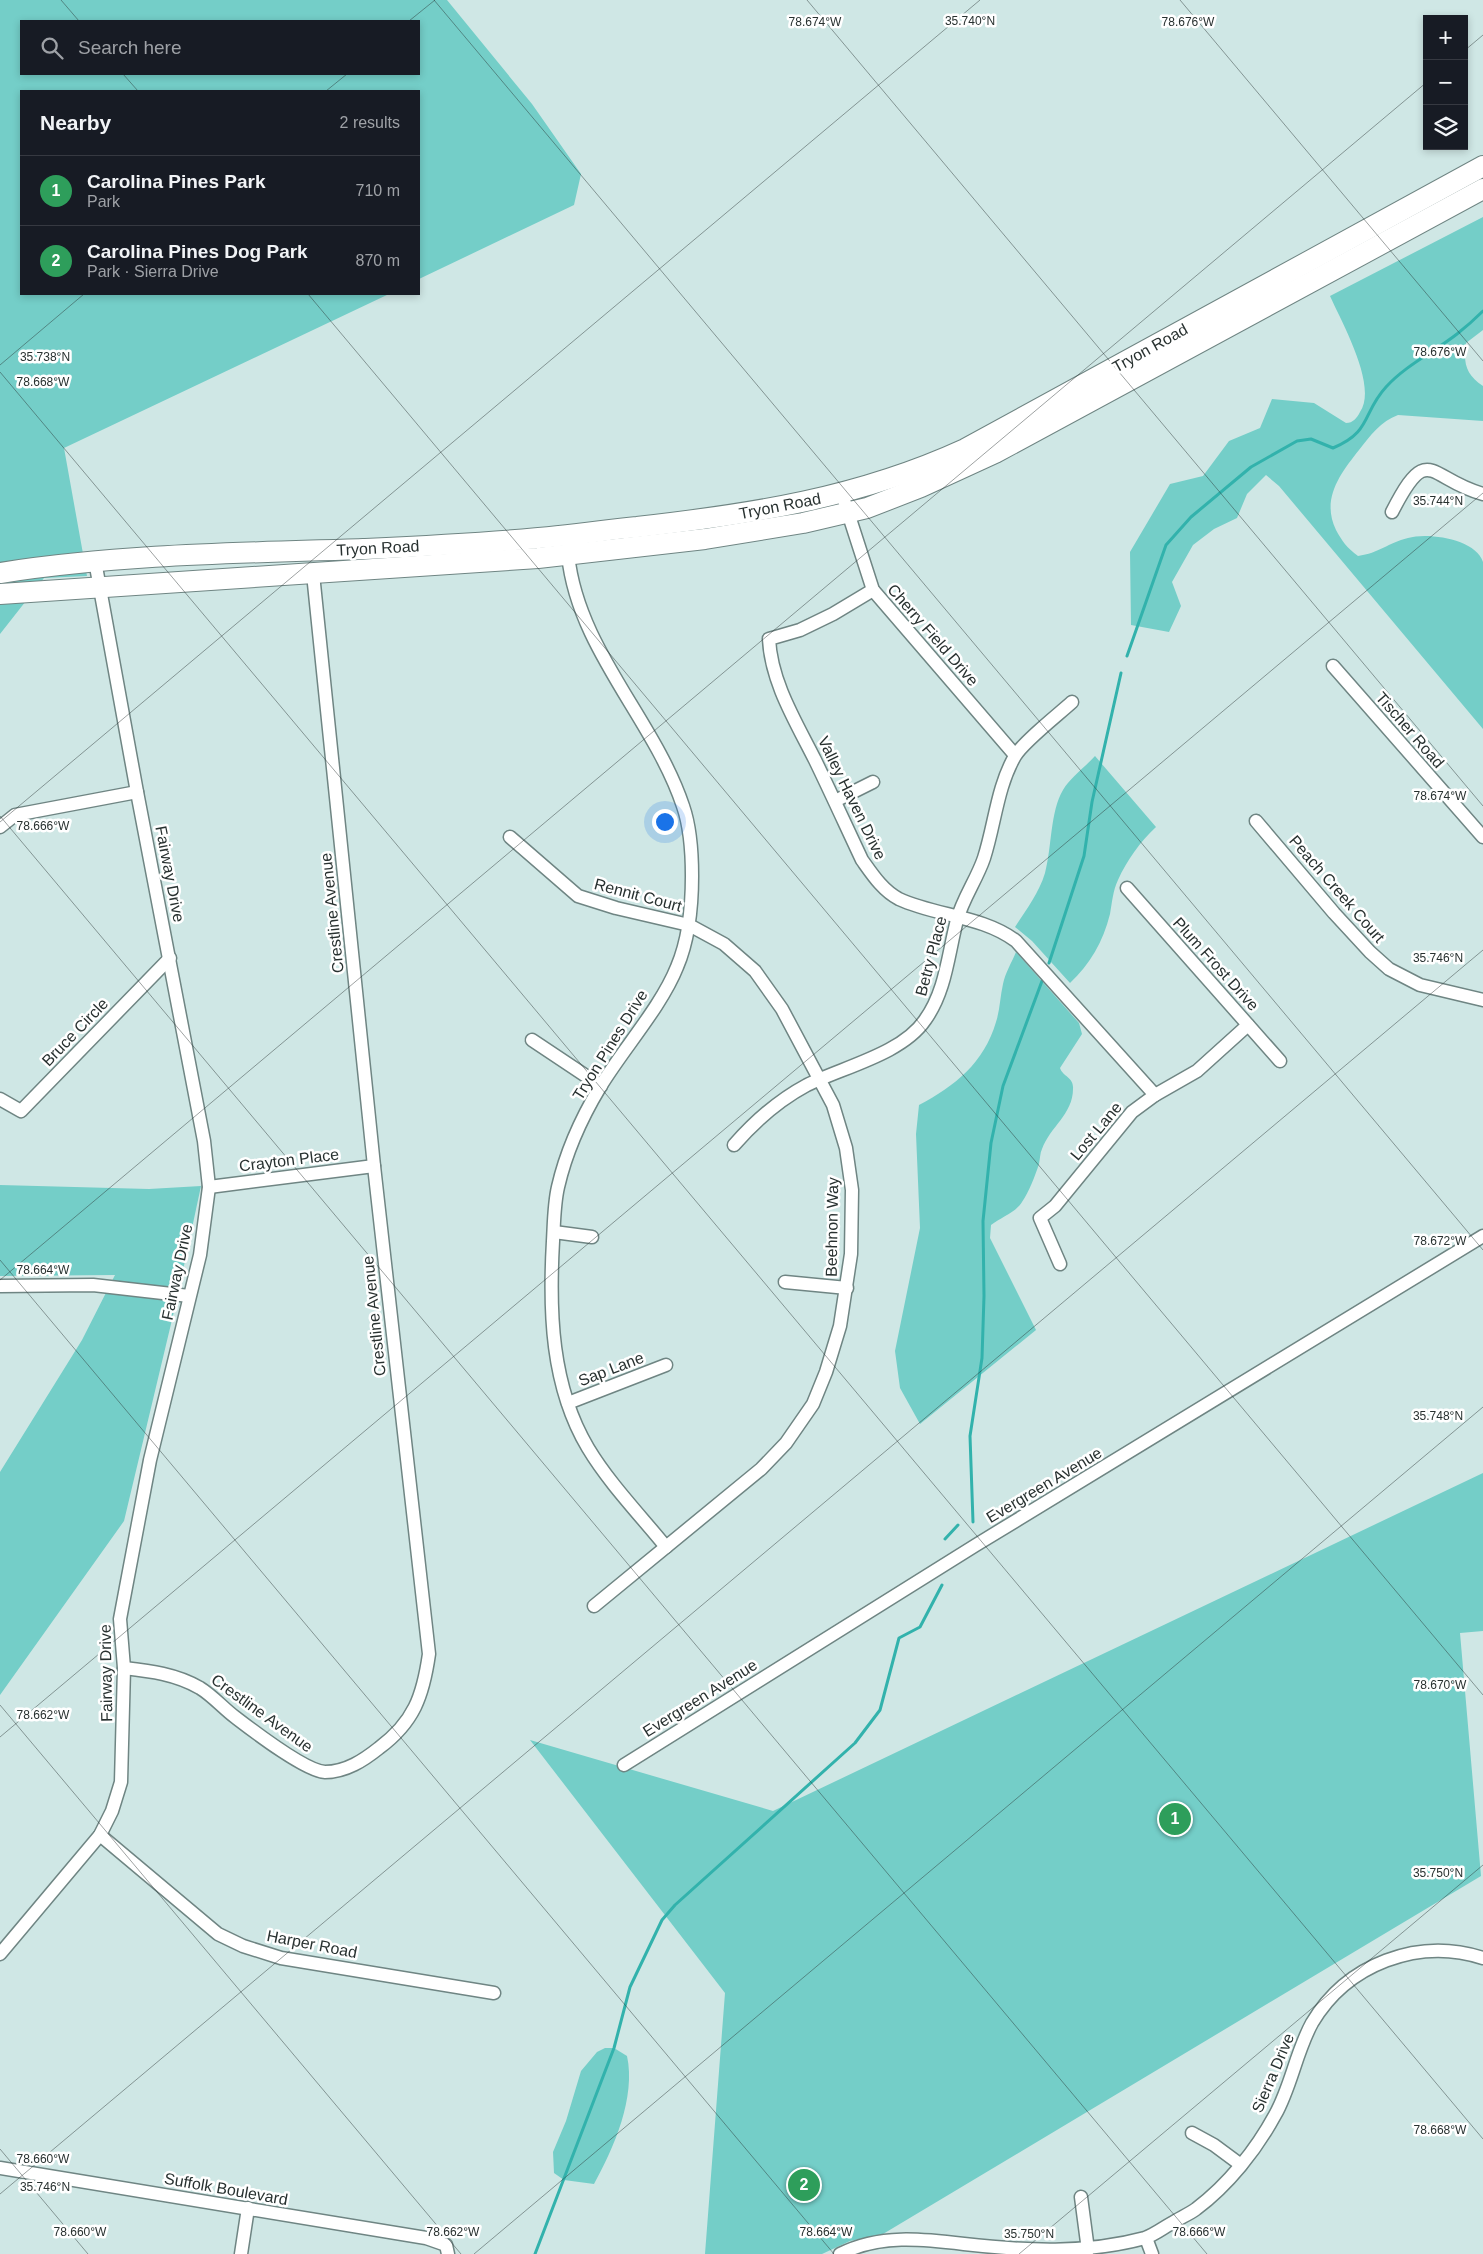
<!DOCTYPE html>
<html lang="en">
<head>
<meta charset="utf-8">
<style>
	:root { --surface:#171b24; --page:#242831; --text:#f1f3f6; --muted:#9ea1a6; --line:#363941; --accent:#db2777 }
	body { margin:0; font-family:Helvetica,sans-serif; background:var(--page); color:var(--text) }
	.controls { position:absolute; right:15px; top:15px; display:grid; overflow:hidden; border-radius:0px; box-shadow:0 2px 8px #0003 }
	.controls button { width:45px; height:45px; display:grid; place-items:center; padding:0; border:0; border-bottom:1px solid var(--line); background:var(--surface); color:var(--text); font:25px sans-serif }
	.you { position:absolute; left:664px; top:821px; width:18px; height:18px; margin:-12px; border:4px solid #fff; border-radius:50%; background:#1a73e8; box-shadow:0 0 0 8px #1a73e833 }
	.badge { display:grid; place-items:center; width:32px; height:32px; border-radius:50%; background:var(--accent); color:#fff; font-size:16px; font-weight:700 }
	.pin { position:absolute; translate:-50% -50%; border:2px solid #fff; box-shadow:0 1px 5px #0006 }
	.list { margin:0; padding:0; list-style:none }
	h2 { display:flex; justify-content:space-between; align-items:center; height:65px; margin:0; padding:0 20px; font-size:21px }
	h2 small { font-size:16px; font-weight:400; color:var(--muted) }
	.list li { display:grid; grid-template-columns:32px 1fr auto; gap:15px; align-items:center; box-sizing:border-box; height:70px; padding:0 20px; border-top:1px solid var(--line) }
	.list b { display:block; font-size:19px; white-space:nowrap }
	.list p { margin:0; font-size:16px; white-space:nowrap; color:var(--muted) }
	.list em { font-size:16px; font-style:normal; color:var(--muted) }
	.icon { flex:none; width:28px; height:28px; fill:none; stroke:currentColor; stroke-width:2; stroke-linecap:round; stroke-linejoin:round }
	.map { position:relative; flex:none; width:1483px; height:2254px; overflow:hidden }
	.search { position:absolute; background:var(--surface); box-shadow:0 2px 8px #0003; left:20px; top:20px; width:400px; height:55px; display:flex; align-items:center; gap:12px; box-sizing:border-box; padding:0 18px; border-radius:0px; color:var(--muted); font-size:19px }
	.panel { position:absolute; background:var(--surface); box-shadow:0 2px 8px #0003; left:20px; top:90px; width:400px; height:205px; border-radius:0px }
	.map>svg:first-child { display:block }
</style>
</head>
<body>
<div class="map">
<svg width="1483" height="2254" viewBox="0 0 1483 2254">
	<rect width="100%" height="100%" fill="#cfe7e5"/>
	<g fill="#74cec8" fill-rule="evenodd">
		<path d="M0,0H447L532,104L581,174L574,205L419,279V91H21V294H389L64,448L87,576L44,578L0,634ZM21,21H419V74H21Z"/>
		<path d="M1483,217V330L1466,343C1463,363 1466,375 1483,386V421L1398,415C1381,421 1370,436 1359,450C1340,474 1321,499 1336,530C1342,541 1347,548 1358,556C1379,553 1388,543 1408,538C1428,532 1476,539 1483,562V729L1279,486L1266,475L1247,494L1237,518L1214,529L1193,545L1172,582L1181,606L1169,632L1131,625L1130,552L1170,484L1203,476L1229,441L1260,428L1272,399L1314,403L1346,423C1353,423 1357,418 1360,412C1378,386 1342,323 1330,296Z"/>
		<path d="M1095,756L1156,827C1140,842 1127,860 1118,880C1113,890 1112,903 1110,914C1103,942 1090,964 1070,983L1032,941L1015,927C1026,910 1039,893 1045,873C1052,847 1050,812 1063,790C1070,778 1085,767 1095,756Z"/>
		<path d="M1016,952L1079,1023L1082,1034L1060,1068C1063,1077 1074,1077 1073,1089C1073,1114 1050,1127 1042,1149C1040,1153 1040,1159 1039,1164C1035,1176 1029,1192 1022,1202C1015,1213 1001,1217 991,1225L990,1238L1036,1330L920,1424L900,1388L895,1351L920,1228L916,1134L919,1105C955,1086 984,1063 996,1022C1000,1010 1000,997 1003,984C1005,973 1012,962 1016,952Z"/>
		<polygon points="0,1185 149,1189 201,1186 176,1303 124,1521 0,1695 0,1472 82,1340 115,1275 0,1276"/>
		<polygon points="1483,1473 1483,1631 1460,1633 1481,1876 883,2234 850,2241 822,2254 705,2254 725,1993 530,1740 773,1811"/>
		<path d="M605,2048H614L627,2056C636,2097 614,2148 594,2184L564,2180L554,2173L553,2152L566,2121L581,2071L597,2052Z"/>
	</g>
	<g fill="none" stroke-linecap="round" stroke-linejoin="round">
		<g stroke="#32b2ac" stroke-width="3">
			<path d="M1127,656L1166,545L1191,517L1251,467L1297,441L1311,439L1333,448C1372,432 1362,413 1386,387C1406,365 1434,352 1457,334C1466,327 1475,319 1483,311"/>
			<polyline points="1049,963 1084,856 1092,802 1121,673"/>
			<polyline points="973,1522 970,1436 982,1358 984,1296 983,1221 991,1143 1003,1086 1042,981"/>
			<polyline points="945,1539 958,1525"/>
			<polyline points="535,2254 614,2048 630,1987 662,1920 675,1905 855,1743 880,1710 899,1638 920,1627 942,1585"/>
		</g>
		<defs>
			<g id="minor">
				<polyline points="842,494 873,590 1015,755"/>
				<path d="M1392,512C1429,440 1428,479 1483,494"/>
				<path d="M568,555C578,650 654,719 683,806C691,829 692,853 692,876C692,907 689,939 677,967C661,1007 623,1049 600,1087C582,1117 566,1152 558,1187C554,1204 554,1224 553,1241C549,1311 551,1386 588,1448C609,1483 640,1515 666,1547"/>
				<path d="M873,590L833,614L800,630L769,639C771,682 796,722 815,760C831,793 846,826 862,860C872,874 883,891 899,899C936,916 983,916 1016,941L1155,1095"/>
				<polyline points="1333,666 1483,837"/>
				<polyline points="835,801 873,782"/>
				<polyline points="1256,821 1334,913 1370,952 1389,969 1420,985 1483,1000"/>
				<polyline points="0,827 15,815 137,792"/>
				<polyline points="510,837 578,896 616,908 689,925 724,944 755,971 782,1009 833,1105 846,1148 852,1190 851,1254 840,1326 826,1372 813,1404 786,1443 761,1469 594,1606"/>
				<polyline points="1127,888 1280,1061"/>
				<polyline points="532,1040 601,1086"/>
				<polyline points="0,1099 21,1111 170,958"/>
				<path d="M734,1145C755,1121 779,1100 807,1085C843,1067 902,1054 925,1020C946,991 948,954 957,920C963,898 977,879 984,858C995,824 997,787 1015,756C1023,742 1059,714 1072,702"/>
				<polyline points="209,1187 374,1166"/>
				<polyline points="554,1232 592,1237"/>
				<polyline points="1060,1264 1040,1218 1055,1206 1132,1112 1155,1095 1197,1071 1248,1025"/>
				<polyline points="785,1282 847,1288"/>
				<polyline points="0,1286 93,1285 189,1296"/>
				<polyline points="568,1403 666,1365"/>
				<path d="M124,1668C150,1671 176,1674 200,1688C213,1696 223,1708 235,1717C252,1730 305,1771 325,1772C346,1772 364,1760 379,1748C414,1722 423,1696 429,1654L374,1166L313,574"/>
				<polyline points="624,1765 976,1545 1483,1236"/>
				<polyline points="100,1835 218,1934 243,1946 281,1958 494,1993"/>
				<polyline points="0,1954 100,1835 112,1811 121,1782 124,1668 120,1619 150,1460 200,1255 209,1187 204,1141 137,792 95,561"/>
				<polyline points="1192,2133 1214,2145 1241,2165"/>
				<polyline points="0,2168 426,2238 446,2245 448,2254"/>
				<polyline points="1081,2197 1088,2250"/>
				<polyline points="1146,2238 1152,2254"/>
				<polyline points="241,2254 248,2208"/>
				<path d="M840,2254C880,2234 922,2239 964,2244C1025,2251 1086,2254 1145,2238C1154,2235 1163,2228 1172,2223C1180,2218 1189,2214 1196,2209C1228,2185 1256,2150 1275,2115C1291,2087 1296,2052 1312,2023C1347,1964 1418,1937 1483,1958"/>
			</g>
			<g id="primary">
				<path d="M0,573C120,554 241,553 363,549C428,546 494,543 559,536C585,534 611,529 637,527C752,514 858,498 965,449L1483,166"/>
				<polyline points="0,594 538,558 705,539 803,523 867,508 921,487 995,453 1483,189"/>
			</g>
		</defs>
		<use href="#minor" stroke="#6f8583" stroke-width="15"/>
		<use href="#primary" stroke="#6f8583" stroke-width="22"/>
		<use href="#minor" stroke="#fff" stroke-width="12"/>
		<use href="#primary" stroke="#fff" stroke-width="20"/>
	</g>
	<path fill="none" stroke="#283130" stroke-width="1" stroke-opacity="0.45" d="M61,0L79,21M434,0L1483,1250M807,0L1483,806M1180,0L1483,361M409,21L435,0M1464,51L1483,35M123,74L138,91M326,91L347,74M308,294L1483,1695M0,365L84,294M0,372L1483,2139M0,816L1207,2254M0,822L980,0M0,1260L834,2254M0,1280L1427,82M0,1705L461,2254M0,1737L1483,493M0,2149L88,2254M0,2194L1483,950M474,2254L1483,1407M1019,2254L1483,1865"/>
	<g text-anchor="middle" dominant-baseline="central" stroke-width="5" stroke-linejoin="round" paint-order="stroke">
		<g font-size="16" fill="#283130" stroke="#fff">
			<text transform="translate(1150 348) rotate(-29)">Tryon Road</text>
			<text transform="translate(780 506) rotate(-11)">Tryon Road</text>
			<text transform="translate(378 548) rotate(-3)">Tryon Road</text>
			<text transform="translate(933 635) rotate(49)">Cherry Field Drive</text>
			<text transform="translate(1410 730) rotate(49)">Tischer Road</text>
			<text transform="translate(852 798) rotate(64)">Valley Haven Drive</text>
			<text transform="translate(170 874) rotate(79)">Fairway Drive</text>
			<text transform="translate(1337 889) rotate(49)">Peach Creek Court</text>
			<text transform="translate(638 895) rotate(15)">Rennit Court</text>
			<text transform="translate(332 913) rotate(-96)">Crestline Avenue</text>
			<text transform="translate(931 956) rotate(-75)">Betry Place</text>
			<text transform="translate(1216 964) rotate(48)">Plum Frost Drive</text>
			<text transform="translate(75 1032) rotate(-46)">Bruce Circle</text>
			<text transform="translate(610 1045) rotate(-58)">Tryon Pines Drive</text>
			<text transform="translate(1096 1131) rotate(-50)">Lost Lane</text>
			<text transform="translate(289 1160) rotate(-7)">Crayton Place</text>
			<text transform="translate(832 1227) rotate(-89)">Beehnon Way</text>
			<text transform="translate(177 1272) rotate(-78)">Fairway Drive</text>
			<text transform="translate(374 1316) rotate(-96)">Crestline Avenue</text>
			<text transform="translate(611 1369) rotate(-21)">Sap Lane</text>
			<text transform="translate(1044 1485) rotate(-31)">Evergreen Avenue</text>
			<text transform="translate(106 1673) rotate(-91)">Fairway Drive</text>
			<text transform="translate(700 1698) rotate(-32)">Evergreen Avenue</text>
			<text transform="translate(262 1713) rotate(36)">Crestline Avenue</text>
			<text transform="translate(312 1944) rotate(11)">Harper Road</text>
			<text transform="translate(1273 2073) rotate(-67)">Sierra Drive</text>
			<text transform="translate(226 2189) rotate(10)">Suffolk Boulevard</text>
		</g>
	</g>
	<g font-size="12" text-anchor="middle" fill="#283130" stroke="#fff" stroke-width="5" stroke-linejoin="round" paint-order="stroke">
		<text x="970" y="25">35.740°N</text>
		<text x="1188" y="26">78.676°W</text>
		<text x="815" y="26">78.674°W</text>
		<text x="1440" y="356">78.676°W</text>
		<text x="45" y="361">35.738°N</text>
		<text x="43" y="386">78.668°W</text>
		<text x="1438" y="505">35.744°N</text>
		<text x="1440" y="800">78.674°W</text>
		<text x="43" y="830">78.666°W</text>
		<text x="1438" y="962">35.746°N</text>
		<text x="1440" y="1245">78.672°W</text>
		<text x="43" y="1274">78.664°W</text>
		<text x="1438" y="1420">35.748°N</text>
		<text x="1440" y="1689">78.670°W</text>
		<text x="43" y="1719">78.662°W</text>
		<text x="1438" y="1877">35.750°N</text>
		<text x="1440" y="2134">78.668°W</text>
		<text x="43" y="2163">78.660°W</text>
		<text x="45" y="2191">35.746°N</text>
		<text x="80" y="2236">78.660°W</text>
		<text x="453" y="2236">78.662°W</text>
		<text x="826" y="2236">78.664°W</text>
		<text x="1199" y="2236">78.666°W</text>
		<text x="1029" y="2238">35.750°N</text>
	</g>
</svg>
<div class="controls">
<button>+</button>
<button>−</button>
<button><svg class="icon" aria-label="layers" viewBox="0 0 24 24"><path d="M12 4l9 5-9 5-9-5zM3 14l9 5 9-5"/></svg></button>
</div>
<div class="you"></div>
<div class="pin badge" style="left:1175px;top:1819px;background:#2e9e5b">1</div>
<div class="pin badge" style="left:804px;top:2185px;background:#2e9e5b">2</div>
<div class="search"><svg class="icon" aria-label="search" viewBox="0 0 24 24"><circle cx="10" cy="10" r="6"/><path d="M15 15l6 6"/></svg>Search here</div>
<section class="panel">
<h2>Nearby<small>2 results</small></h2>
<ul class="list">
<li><span class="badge" style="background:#2e9e5b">1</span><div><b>Carolina Pines Park</b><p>Park</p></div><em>710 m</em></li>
<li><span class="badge" style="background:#2e9e5b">2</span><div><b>Carolina Pines Dog Park</b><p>Park · Sierra Drive</p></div><em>870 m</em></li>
</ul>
</section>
</div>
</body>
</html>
